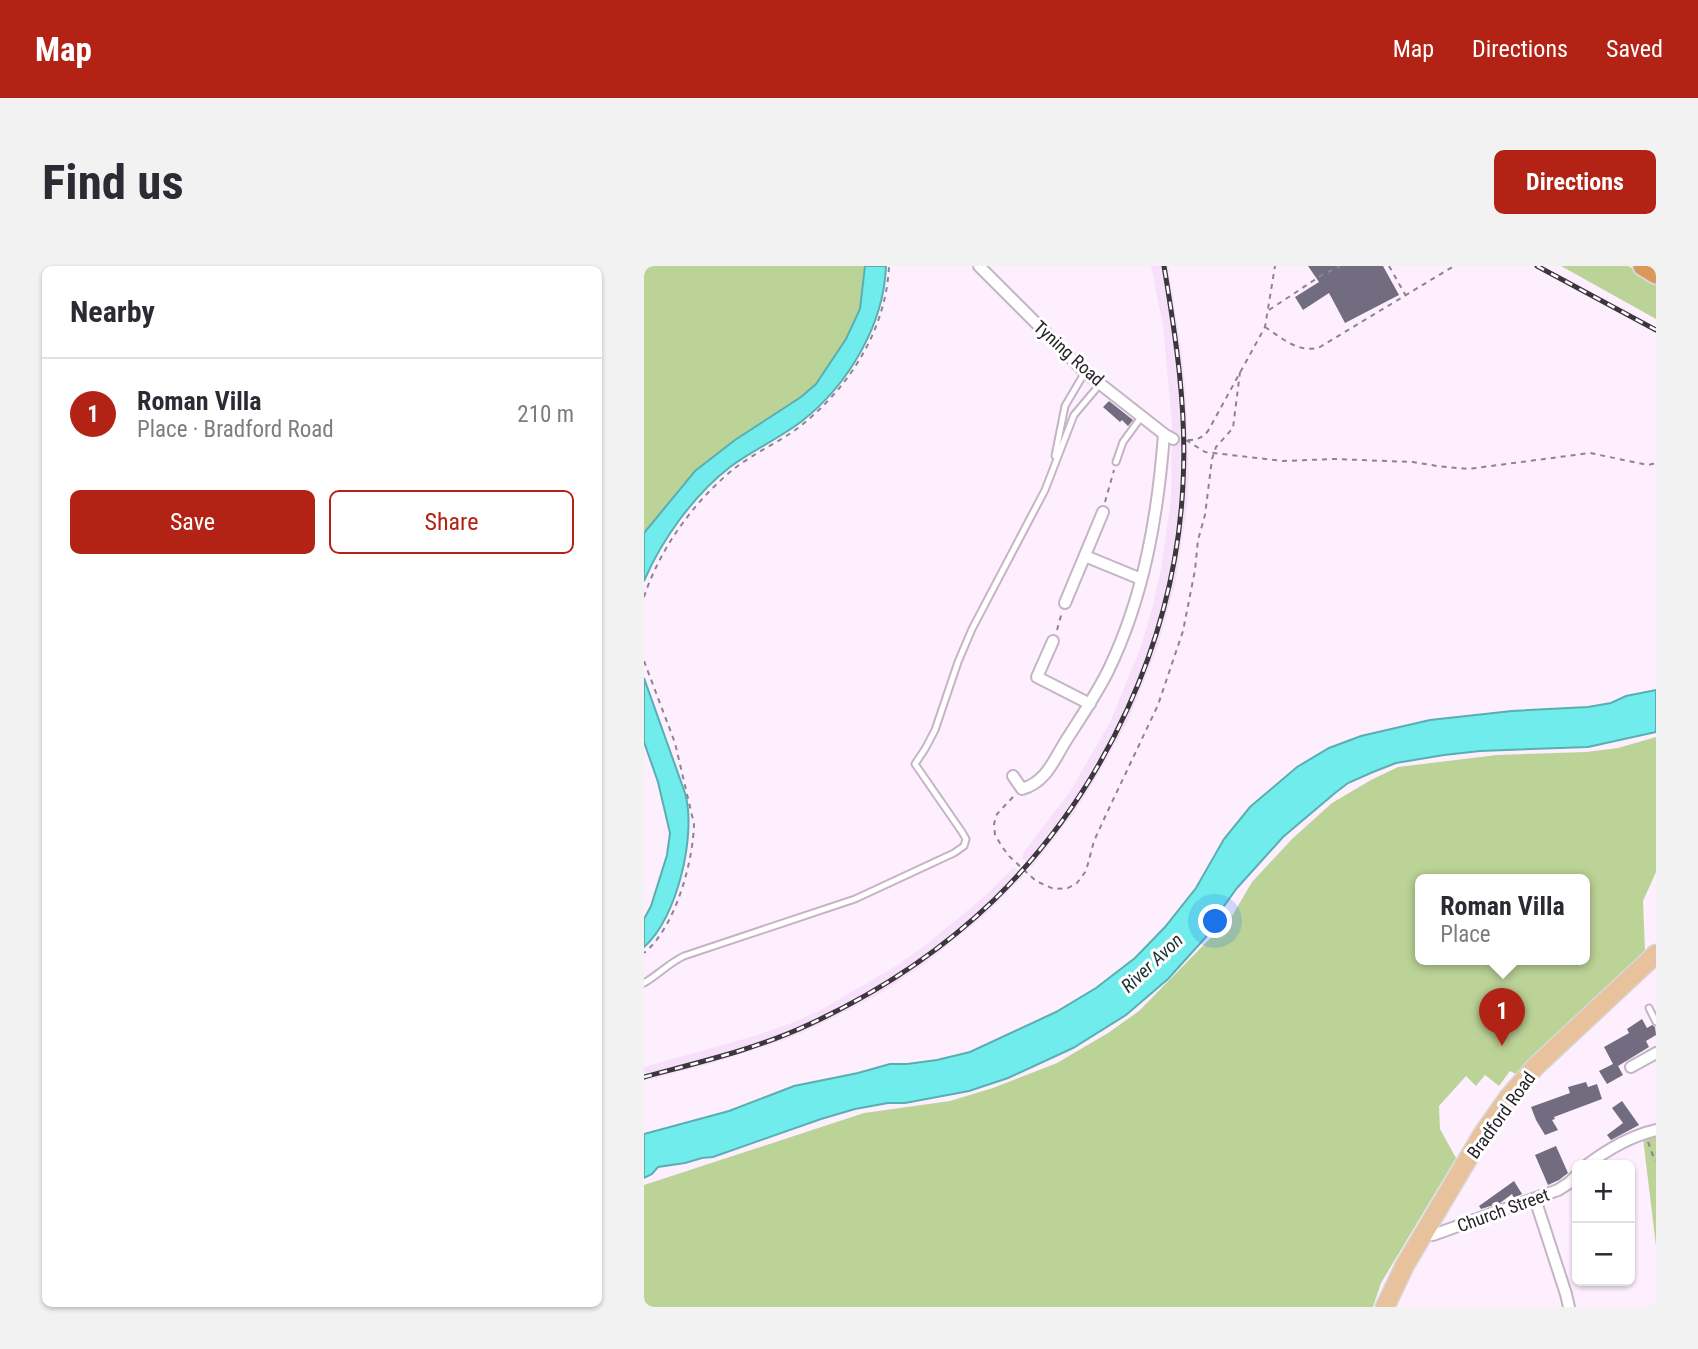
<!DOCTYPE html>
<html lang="en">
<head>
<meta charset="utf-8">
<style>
	:root { --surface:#fff; --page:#f2f2f3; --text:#2b2b33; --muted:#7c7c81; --line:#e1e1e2; --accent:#b22316 }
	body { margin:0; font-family:"Roboto Condensed",sans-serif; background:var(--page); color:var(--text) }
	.controls { position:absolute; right:21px; bottom:21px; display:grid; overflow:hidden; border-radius:10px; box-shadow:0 2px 5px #0004 }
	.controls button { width:63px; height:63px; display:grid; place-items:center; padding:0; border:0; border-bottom:2px solid var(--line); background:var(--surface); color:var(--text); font:35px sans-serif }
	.you { position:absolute; left:572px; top:656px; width:24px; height:24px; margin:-18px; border:5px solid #fff; border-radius:50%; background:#1a73e8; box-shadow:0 0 0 10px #1a73e833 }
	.badge { display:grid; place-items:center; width:46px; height:46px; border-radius:50%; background:var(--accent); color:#fff; font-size:23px; font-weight:700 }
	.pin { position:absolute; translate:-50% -58px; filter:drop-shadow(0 2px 4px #0008) }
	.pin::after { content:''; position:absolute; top:37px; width:24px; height:21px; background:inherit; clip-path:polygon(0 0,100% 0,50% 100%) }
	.popup { position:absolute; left:771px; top:608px; width:175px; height:91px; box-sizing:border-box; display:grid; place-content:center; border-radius:10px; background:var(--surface); filter:drop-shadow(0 2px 5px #0005); font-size:23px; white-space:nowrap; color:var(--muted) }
	.popup b { font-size:26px; color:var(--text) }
	.popup::after { content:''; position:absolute; left:50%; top:100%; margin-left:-14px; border:14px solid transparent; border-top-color:var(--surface) }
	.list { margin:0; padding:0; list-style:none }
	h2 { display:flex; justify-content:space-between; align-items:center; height:91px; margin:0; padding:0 28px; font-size:30px }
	h2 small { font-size:23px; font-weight:400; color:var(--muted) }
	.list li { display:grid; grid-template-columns:46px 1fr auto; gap:21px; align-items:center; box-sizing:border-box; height:112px; padding:0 28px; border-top:2px solid var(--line) }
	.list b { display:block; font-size:26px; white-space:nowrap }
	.list p { margin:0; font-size:23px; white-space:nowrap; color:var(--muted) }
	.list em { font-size:23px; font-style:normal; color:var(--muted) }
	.actions { display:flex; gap:14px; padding:21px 28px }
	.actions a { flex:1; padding:16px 0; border:2px solid var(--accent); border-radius:10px; text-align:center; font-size:24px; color:var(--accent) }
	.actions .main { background:var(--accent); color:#fff }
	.map { position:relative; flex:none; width:1012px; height:1041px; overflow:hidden; border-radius:10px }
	header { display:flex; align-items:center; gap:42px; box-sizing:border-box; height:98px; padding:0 35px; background:var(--accent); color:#fff }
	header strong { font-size:33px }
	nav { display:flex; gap:38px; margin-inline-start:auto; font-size:24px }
	.intro { display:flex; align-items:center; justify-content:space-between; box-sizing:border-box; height:168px; padding:0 42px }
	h1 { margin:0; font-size:49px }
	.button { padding:18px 32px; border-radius:10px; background:var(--accent); color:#fff; font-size:24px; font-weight:700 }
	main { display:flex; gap:42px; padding:0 42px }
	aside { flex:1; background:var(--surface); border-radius:10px; box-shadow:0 2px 5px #0004 }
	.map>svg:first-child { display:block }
</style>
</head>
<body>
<header>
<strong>Map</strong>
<nav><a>Map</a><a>Directions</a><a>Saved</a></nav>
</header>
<div class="intro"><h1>Find us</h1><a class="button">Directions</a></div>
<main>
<aside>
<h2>Nearby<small></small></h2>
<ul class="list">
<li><span class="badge">1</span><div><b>Roman Villa</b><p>Place · Bradford Road</p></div><em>210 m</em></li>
</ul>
<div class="actions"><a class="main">Save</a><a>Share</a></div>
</aside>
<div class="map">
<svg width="1012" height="1041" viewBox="0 0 1012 1041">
	<rect width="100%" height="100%" fill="#fdeffe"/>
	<g fill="#f7e1fa">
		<polygon points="507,0 524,0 538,88 542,132 545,208 543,241 532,314 514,380 484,455 451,514 429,548 388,601 378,592 380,586 425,527 466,456 496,383 508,343 517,303 527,233 528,157 519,60"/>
		<polygon points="370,601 380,610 342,648 282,697 237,727 177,758 146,772 69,797 0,815 0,801 110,770 145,758 175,745 213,723 252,700 279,681 341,630"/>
	</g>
	<g fill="#bcd397" fill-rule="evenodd">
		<polygon points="0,0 221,0 216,43 202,73 172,118 157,131 119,157 39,218 0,267"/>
		<polygon points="917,0 984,0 1012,16 1012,53"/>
		<path d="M1012,471V606L999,635L1001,686L872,808L866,805L855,820L841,809L832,820L822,810L795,840L796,863L812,892L737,1017L729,1041H0V919L220,847L306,835L349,822L413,797L464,767L495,745L588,650L608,616L648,573L688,537L727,514L754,501L853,489L942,486L974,482ZM776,614H940V694H776Z"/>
		<polygon points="1012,867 1012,980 999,872"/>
	</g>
	<g fill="#70eced" stroke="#5aaeb1" stroke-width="2">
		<path d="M221,0H242C240,59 204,119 158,155C136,172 109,184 86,201C50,229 18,273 0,315V267L51,205L91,174L157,131L172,118L202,73L216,43Z"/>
		<path d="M0,412L41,527C53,568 33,653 0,681V653L7,640L23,589L26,567L14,516L0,476Z"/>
		<polygon points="1012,424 1012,466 944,481 836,485 800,489 752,497 729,506 704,517 691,527 639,571 593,622 580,640 562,671 524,713 482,749 429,782 364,812 325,825 261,837 244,837 211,843 177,853 69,891 58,892 41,897 14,901 8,908 0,912 0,868 85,845 150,820 214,807 246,798 263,798 293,794 326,786 412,746 452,722 491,692 521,661 552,622 580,573 606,541 653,501 685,482 717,470 786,454 868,445 944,441 967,437 982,430"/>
	</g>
	<g fill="#716c80">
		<polygon points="664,0 739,0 755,29 701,57 685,27 659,44 651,31 675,16"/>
		<polygon points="465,135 489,154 484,160 478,154 476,156 459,141"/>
		<polygon points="998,753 1003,762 1008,759 1011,761 1012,769 1002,775 1005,781 974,800 979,809 963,818 955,805 969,798 960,781 985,767 983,763"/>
		<polygon points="942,816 944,821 953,818 958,833 910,851 911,853 908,854 914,864 901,869 892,854 887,841 926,827 924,821"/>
		<polygon points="978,835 995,859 967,874 963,869 979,857 968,842"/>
		<polygon points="912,880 924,907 915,914 904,919 891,889"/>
		<polygon points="870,915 878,928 870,932 868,928 856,937 837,943 835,940"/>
	</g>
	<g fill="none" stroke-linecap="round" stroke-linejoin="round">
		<defs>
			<g id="lane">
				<polyline points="411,190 421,140 441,106"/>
				<polyline points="472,196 479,176 498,150"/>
				<path d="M0,717C14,709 25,697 40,690L211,633L310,587L320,580L322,573L318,566L271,498L281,483L291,464L314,396L328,363L401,224L430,149L457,117"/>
				<polyline points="1005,742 1012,756"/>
			</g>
			<g id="street">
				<polyline points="335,0 441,106 520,168 529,173"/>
				<polyline points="441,290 497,313"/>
				<polyline points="421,337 459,246"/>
				<polyline points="409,375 393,411 446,438"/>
				<path d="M369,510L378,523C403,516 410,493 423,473C437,451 452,429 464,405C500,331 514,249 520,168"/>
				<polyline points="987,801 1012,787"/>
				<path d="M943,899C964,883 986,870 1012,864"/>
				<polyline points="891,933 922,1028 925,1041"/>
				<polyline points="780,967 789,969 914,924 925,917 933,909"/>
			</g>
			<polyline id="primary" points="741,1041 761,999 780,967 838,869 864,832 891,801 1012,688"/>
			<polyline id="highway" points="999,0 1012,8"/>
		</defs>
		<use href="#lane" stroke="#c5b4c7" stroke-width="9"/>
		<use href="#street" stroke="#c5b4c7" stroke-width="14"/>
		<use href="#primary" stroke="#d8d7d8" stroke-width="21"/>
		<use href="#highway" stroke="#d8d7d8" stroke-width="23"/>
		<g stroke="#8e848f" stroke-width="2" stroke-dasharray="5 5" stroke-linecap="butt">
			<polyline points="745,0 762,30"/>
			<polyline points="625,44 678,9 696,0"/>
			<path d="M621,61C638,72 655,88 676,81L810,0"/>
			<polyline points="542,174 561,186 639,195 690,193 769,196 793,200 824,203 946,187 1004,199 1012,197"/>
			<path d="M544,174C553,174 558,172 564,165L621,61L631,0"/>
			<polyline points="461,236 470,204"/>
			<path d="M0,331C16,282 51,234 91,202C109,188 131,178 150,165C202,126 242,67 245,0"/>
			<polyline points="413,364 418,346"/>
			<path d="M0,395L31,477L50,558C49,597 31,662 0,687"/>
			<polyline points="369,531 353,548 350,558 351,569 359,582 366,591 392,615 410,623 424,622 433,617 442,605 450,575 460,553 514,439 539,365 551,304 554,274 561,249 568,193 572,181 589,162 596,106"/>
			<polyline points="1004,876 1011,895"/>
		</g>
		<use href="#lane" stroke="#fff" stroke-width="5"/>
		<use href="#street" stroke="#fff" stroke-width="10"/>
		<use href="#primary" stroke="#e8c29d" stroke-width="18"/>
		<use href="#highway" stroke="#d8995b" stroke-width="19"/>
		<defs>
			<g id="rail">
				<polyline points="893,0 1012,64"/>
				<path d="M0,811C56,796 113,783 166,758C233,727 297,685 350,634C461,525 532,372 539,217C543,144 532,72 520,0"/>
			</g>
		</defs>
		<use href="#rail" stroke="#3c363d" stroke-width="5"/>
		<use href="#rail" stroke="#fff" stroke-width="2.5" stroke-dasharray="8" stroke-linecap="butt"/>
	</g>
	<g text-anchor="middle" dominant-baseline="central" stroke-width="6" stroke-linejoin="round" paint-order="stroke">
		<g font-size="18" fill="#251f26" stroke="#fff">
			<text transform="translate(425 87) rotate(42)">Tyning Road</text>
			<text transform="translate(857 849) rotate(-54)">Bradford Road</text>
			<text transform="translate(859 944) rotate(-20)">Church Street</text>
		</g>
		<g font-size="19" font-style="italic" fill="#1d3434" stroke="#fff">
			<text transform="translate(508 697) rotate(-43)">River Avon</text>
		</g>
	</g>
</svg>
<div class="controls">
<button>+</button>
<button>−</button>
</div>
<div class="you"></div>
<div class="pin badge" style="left:858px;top:780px">1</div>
<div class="popup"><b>Roman Villa</b>Place</div>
</div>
</main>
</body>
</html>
